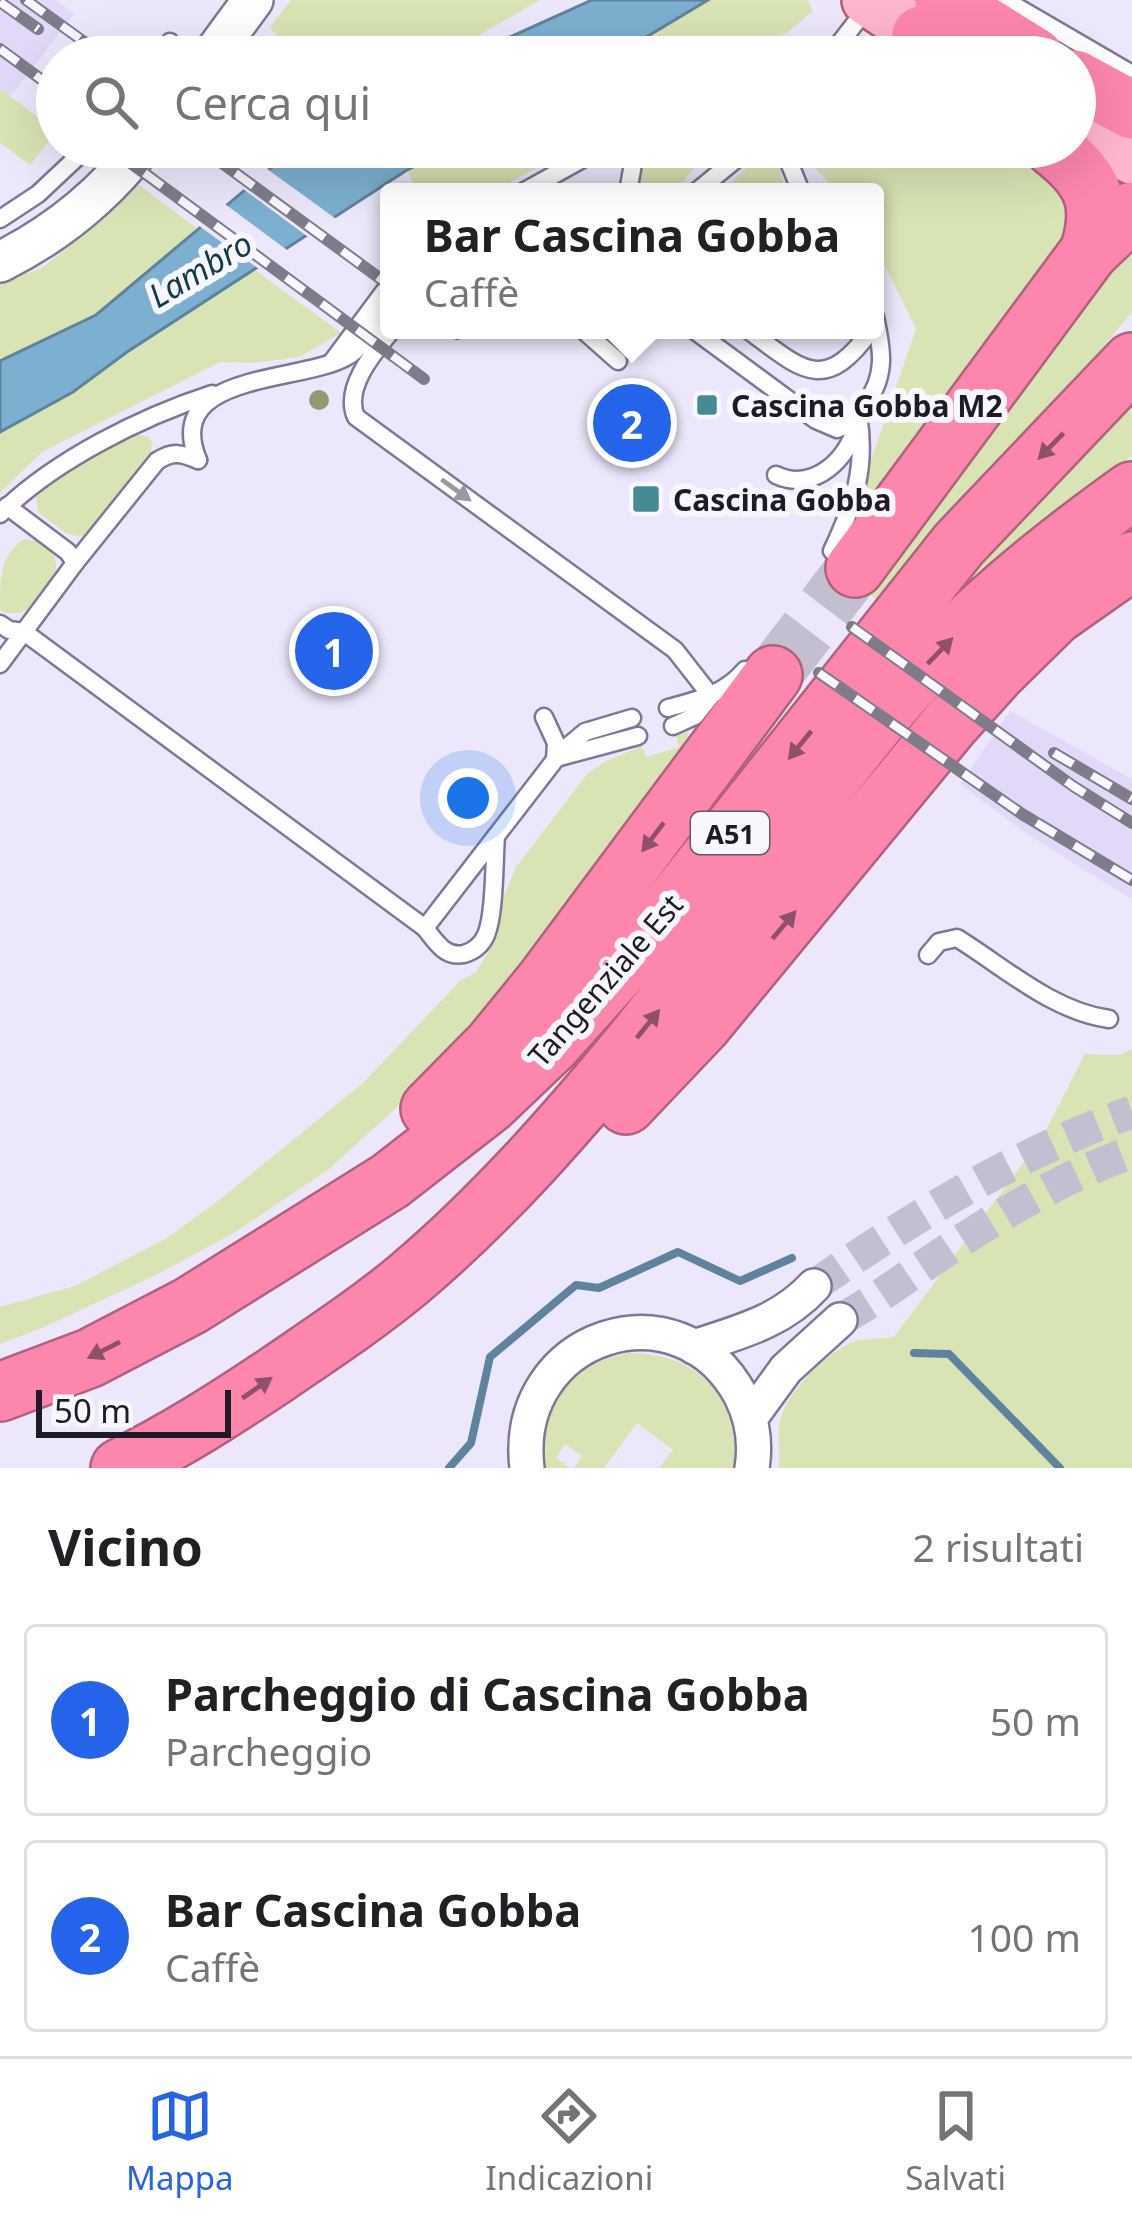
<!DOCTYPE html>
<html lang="it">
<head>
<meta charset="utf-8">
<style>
	:root { --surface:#fff; --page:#f6f6f6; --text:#202124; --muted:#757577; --line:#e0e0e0; --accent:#2563eb }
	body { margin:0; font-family:"Noto Sans",sans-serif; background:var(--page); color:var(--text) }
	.scale { position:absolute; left:36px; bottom:30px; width:195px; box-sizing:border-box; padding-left:12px; border:6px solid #1e1b27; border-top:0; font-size:33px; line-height:42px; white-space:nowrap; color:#1e1b27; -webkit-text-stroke:9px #f8f7fd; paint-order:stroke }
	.you { position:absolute; left:468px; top:798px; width:42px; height:42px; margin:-30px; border:9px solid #fff; border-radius:50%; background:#1a73e8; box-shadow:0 0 0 18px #1a73e833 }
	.badge { display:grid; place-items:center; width:78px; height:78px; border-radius:50%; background:var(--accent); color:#fff; font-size:39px; font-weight:700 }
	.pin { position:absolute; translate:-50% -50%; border:6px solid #fff; box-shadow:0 3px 12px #0006 }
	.popup { position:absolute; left:380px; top:183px; width:504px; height:156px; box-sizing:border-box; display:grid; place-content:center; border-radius:12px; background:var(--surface); filter:drop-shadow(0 3px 9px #0005); font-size:39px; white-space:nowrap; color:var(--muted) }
	.popup b { font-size:45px; color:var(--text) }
	.popup::after { content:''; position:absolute; left:50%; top:100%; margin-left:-24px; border:24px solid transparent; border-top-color:var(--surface) }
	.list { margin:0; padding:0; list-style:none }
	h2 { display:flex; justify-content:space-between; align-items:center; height:156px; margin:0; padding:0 48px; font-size:51px }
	h2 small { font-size:39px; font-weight:400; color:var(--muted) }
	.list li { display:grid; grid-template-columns:78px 1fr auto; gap:36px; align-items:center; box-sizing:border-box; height:192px; margin:0 24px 24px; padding:0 24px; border:3px solid var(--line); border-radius:12px }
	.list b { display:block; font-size:45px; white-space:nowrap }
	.list p { margin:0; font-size:39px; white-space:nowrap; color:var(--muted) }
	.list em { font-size:39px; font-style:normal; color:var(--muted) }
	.icon { flex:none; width:66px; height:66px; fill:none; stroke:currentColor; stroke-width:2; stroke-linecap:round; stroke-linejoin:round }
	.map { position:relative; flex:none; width:1132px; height:1468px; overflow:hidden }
	.search { position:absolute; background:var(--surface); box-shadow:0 12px 48px #0002; left:36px; right:36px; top:36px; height:132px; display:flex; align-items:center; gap:30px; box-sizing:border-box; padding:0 42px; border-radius:66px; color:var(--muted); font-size:45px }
	.sheet { height:588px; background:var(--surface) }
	nav { display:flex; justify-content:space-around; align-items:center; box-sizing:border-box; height:168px; border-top:3px solid var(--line); background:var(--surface); font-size:33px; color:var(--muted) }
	nav a { display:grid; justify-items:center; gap:6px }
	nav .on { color:var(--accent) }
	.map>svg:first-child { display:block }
</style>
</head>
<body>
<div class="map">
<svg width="1132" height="1468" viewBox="0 0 1132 1468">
	<rect width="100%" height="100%" fill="#ede7fb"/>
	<g fill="#e2d9f9">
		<polygon points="0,0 55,0 74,14 10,97 0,89"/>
		<polygon points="1010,711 1132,779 1132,899 1030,836 960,784"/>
	</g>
	<g fill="#d9e4b5">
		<polygon points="291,0 540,0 464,44 430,56 292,57 270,27"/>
		<polygon points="708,0 808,0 813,11 788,32 741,57 613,57"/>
		<polygon points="0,89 57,131 30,165 0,143"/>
		<polygon points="454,147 575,147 492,192 426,192 414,184 407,170"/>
		<polygon points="669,147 700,147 698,150 704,155 683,182 641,190 637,185 640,164"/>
		<polygon points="808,147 1018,147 1071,189 1083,227 873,504 861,489 916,329 875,245 875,192 837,192 808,160"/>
		<path d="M763,150C784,152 779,177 786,192H723Z"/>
		<polygon points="139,185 198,229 96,315 0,361 0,283 42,268 103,220"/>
		<polygon points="1132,227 1132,312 1051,410 924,543 876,599 860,589"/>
		<polygon points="255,270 341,333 299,357 252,363 220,362 42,452 0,493 0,432 73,392 127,352"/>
		<polygon points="1132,389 1132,456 1034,528 915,628"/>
		<polygon points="135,434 148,437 152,442 151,453 92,531 84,537 67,534 38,512 36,496 45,483"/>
		<path d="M24,539C90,545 40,631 0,610C0,577 0,555 24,539Z"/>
		<polygon points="688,732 690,757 509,1005 328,1170 234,1233 158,1274 42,1328 0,1344 0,1307 75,1286 167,1238 223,1197 363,1083 460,981 476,972 495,941 502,901 516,867 588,773 606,761 642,746 646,757 679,747 676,736"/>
		<path d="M1132,1049V1468H779C780,1452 777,1437 780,1421C787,1392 828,1350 856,1341C868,1338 882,1339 894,1337L1043,1136L1085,1054L1120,1055Z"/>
		<path d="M629,1353C698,1353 741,1398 734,1468H659L673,1450L637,1423L604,1468H574L582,1456L565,1444L556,1458L570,1468H544C536,1406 568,1365 629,1353Z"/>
	</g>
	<g fill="#7dafd0" stroke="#60839d" stroke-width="3">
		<polygon points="592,0 708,0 613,57 466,57"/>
		<polygon points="296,147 454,147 407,170 127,352 73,392 0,432 0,361 96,315"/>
	</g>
	<g fill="#ede7fb">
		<polygon points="263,166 339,221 311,239 239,186"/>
		<polygon points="221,201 291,253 263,272 195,223"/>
	</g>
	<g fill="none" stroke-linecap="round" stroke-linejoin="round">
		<g stroke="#60839d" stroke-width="8">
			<polyline points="914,1353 949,1354 1060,1468"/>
			<polyline points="449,1468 471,1443 490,1357 576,1285 599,1288 678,1252 740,1281 792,1258"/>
		</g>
		<g stroke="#c4bed1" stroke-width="33" stroke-dasharray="33 16" stroke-linecap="butt">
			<path d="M814,1286C912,1217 1018,1153 1132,1112"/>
			<path d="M840,1320C873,1302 902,1280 934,1259C995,1217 1062,1177 1132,1152"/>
		</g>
		<polyline stroke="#c4bed1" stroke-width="57" stroke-dasharray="57 28" stroke-linecap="butt" points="773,675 855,568"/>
		<defs>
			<g id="service">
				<polyline points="1005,0 1132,74"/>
				<polyline points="159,57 170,42"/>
				<polyline points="764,57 779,57"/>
				<polyline points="829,57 867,8"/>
				<polyline points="789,147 789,162 801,192"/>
				<polyline points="523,192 604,147"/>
				<polyline points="628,192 636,147"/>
				<polyline points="696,192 751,147"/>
				<polyline points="0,219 38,194 88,147"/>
				<path d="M392,330C374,352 343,388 356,417L675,650L711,696"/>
				<polyline points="583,330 618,361"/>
				<path d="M694,330L816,420L837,429C850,424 858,415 866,403C887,375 882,349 875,317"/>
				<path d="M748,330C801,369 824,396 871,330"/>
				<polyline points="331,363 389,285"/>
				<path d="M198,460C162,372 300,383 346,357C364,348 377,322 389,306"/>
				<path d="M776,475C814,493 850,458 857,422"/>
				<polyline points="7,506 68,552 75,563"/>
				<path d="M0,514C53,461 141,417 212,394"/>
				<path d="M832,551C854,504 867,468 858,415"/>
				<path d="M0,624L9,630L24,632L39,643L425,928C435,941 445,958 464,954C474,951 482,944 486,935C495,914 494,861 496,836"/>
				<path d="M0,664L75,563L157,461C173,451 181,453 198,460"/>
				<path d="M668,708C697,700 724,695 745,670"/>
				<polyline points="544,717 556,743 555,759"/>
				<polyline points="673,726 695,716 710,697"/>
				<polyline points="556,758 638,736"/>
				<polyline points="425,928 561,752 585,732 632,718"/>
				<path d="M928,955L939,942L957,938C1004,967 1052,1011 1109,1019"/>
			</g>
			<g id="minor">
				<path d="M694,1347C739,1332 781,1322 814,1286"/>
				<polyline points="751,1417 786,1369 840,1320"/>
				<path d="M527,1468C511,1335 679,1280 741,1396C752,1418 756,1443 752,1468"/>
			</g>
			<g id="tertiary">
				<polyline points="211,57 253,0"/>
				<path d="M0,262C56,234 103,196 141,147"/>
			</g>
			<g id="primary">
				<polyline points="868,0 955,57"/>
				<polyline points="1075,128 1132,158"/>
			</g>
			<g id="motorway">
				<polyline points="944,0 1035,57"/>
				<polyline points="921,35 943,57"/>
				<polyline points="1075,79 1132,110"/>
				<path d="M1053,147C1093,178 1105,203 1089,252"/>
				<polyline points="855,568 1089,252 1132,211"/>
				<polyline points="626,1105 702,1025 950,724 996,673 1055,615 1132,561"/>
				<polyline points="430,1109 493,1045 545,981 773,675"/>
				<polyline points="0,1392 90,1358 190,1306 390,1181 489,1104 553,1043 640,946 959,544 1132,362"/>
				<path d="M120,1468C175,1441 225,1409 276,1375C321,1344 367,1314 409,1279C492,1209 565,1126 634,1042C727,929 804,804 900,694C968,616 1048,551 1132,491"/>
			</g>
		</defs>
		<use href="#service" stroke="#807795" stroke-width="21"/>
		<use href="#minor" stroke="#807795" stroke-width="38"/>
		<use href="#tertiary" stroke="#807795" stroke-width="44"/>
		<use href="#primary" stroke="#af617d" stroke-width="56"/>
		<use href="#motorway" stroke="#af617d" stroke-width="62"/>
		<use href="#service" stroke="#fff" stroke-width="16"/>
		<use href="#minor" stroke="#fff" stroke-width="33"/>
		<use href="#tertiary" stroke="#fff" stroke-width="39"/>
		<use href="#primary" stroke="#feb6cd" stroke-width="51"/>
		<use href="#motorway" stroke="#fd86ac" stroke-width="57"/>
		<defs>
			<g id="rail">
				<polyline points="26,0 105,57"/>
				<polyline points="0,2 38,29"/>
				<polyline points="0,49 57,91"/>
				<polyline points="109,147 424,379"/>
				<polyline points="200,147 389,285"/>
				<polyline points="451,330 457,334"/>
				<polyline points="852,627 1073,786 1132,823"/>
				<polyline points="819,673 1022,814 1132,880"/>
				<polyline points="1054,753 1132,799"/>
			</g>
		</defs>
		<use href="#rail" stroke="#7f7b8a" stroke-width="12"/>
		<use href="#rail" stroke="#f8f7fd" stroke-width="8" stroke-dasharray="22" stroke-linecap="butt"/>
	</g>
	<circle fill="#959871" cx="319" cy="400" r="10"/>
	<defs><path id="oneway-solid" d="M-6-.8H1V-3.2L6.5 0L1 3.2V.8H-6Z" transform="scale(3)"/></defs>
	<g fill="#8e506a">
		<use href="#oneway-solid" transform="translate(1051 446) rotate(134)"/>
		<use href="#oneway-solid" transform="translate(940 651) rotate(-46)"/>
		<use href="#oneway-solid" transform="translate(800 745) rotate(129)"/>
		<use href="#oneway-solid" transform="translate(653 837) rotate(127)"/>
		<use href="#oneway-solid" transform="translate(784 925) rotate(-50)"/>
		<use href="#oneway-solid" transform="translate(648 1024) rotate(-51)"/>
		<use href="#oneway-solid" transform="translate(104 1350) rotate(153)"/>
		<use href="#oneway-solid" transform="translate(257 1388) rotate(-35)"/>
	</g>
	<use fill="#9a989e" href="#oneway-solid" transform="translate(456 490) rotate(36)"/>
	<g fill="#458b94" stroke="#f8f7fd" stroke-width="4.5">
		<rect x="695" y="393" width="24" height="24" rx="6"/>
		<rect x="631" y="484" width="30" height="30" rx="6"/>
	</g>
	<g text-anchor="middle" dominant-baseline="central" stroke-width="12" stroke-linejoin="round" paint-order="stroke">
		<rect fill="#f8f7fd" stroke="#5f5d67" stroke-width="3" x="691" y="812" width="78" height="42" rx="9"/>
		<g font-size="27" font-weight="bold" fill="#1e1b27">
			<text x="730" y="833">A51</text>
		</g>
		<g font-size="30" font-weight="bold" fill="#1e1b27" stroke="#f8f7fd" text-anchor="start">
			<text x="731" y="405">Cascina Gobba M2</text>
			<text x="673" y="499">Cascina Gobba</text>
		</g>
		<g font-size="30" fill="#1e1b27" stroke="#f8f7fd">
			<text transform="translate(605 980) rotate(-49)">Tangenziale Est</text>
		</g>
		<g font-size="33" font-style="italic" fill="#123a52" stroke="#f8f7fd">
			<text transform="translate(200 269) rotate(-31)">Lambro</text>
		</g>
	</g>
</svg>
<div class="scale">50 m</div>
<div class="you"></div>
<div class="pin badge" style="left:334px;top:651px">1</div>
<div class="pin badge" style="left:632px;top:423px">2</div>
<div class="popup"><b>Bar Cascina Gobba</b>Caffè</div>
<div class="search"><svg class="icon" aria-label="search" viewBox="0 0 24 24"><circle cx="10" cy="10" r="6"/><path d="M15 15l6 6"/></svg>Cerca qui</div>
</div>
<section class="sheet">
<h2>Vicino<small>2 risultati</small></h2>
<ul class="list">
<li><span class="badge">1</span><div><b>Parcheggio di Cascina Gobba</b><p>Parcheggio</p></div><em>50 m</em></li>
<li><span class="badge">2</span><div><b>Bar Cascina Gobba</b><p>Caffè</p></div><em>100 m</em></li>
</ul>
</section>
<nav>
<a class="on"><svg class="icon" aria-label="map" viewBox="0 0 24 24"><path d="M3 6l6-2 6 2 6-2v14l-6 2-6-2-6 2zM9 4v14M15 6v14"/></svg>Mappa</a>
<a><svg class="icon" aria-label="directions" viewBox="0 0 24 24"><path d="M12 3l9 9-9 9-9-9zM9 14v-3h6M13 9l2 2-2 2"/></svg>Indicazioni</a>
<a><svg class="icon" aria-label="saved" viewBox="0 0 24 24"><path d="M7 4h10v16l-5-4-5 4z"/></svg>Salvati</a>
</nav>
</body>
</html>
